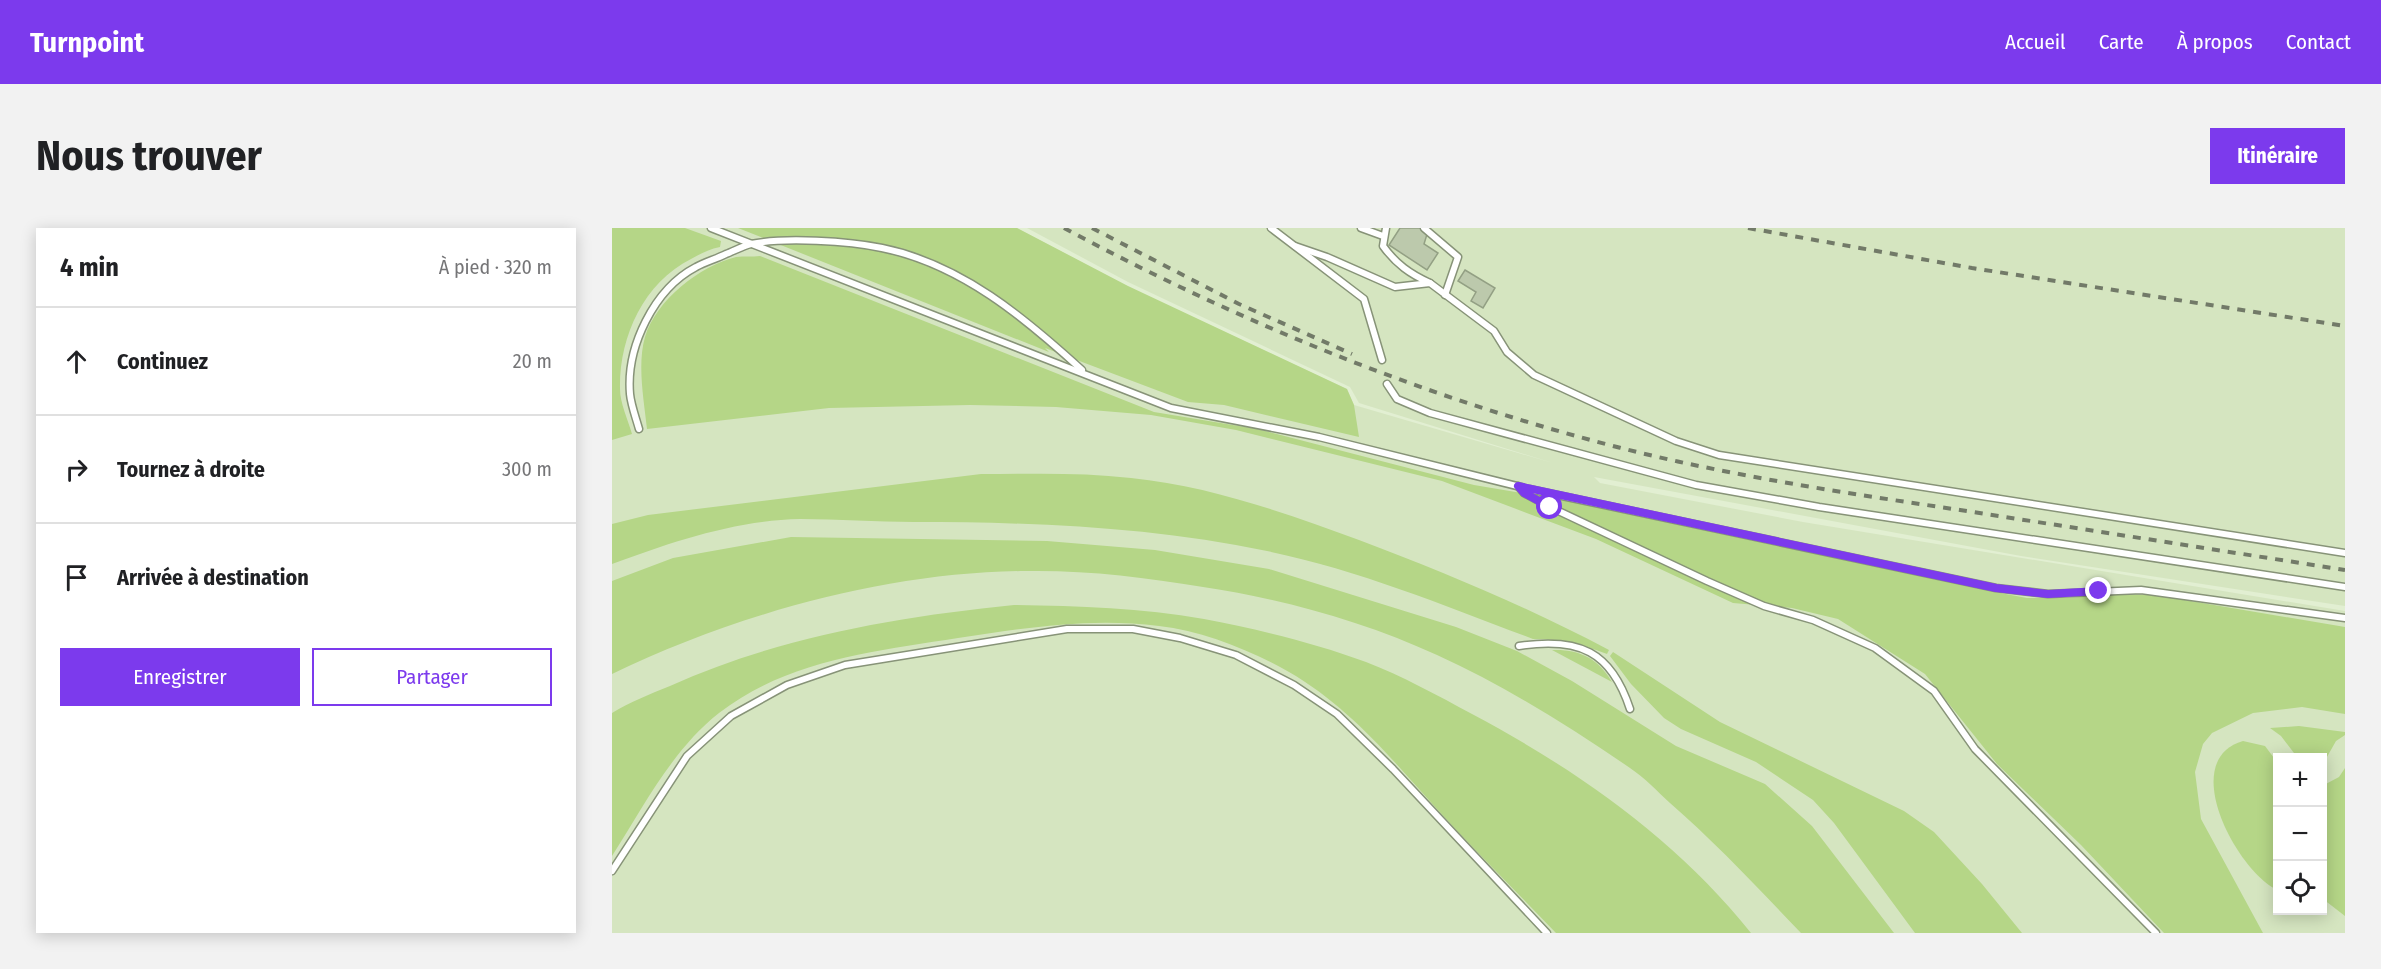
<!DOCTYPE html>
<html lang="fr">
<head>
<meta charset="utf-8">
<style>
	:root { --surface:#fff; --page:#f2f2f2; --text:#202124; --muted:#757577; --line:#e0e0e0; --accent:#7c3aed }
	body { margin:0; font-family:"Fira Sans Condensed",sans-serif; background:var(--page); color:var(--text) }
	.controls { position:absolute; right:18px; bottom:18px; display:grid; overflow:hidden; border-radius:0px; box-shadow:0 3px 15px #0003 }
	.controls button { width:54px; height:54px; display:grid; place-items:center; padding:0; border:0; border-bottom:2px solid var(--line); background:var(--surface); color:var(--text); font:30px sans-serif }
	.stop { position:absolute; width:18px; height:18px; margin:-14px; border:4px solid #7c3aed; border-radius:50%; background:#fff }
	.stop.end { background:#7c3aed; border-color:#fff; box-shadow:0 2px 6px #0008 }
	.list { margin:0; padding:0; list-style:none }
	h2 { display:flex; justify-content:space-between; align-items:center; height:78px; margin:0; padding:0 24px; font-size:26px }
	h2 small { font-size:20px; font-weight:400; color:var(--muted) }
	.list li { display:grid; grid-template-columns:39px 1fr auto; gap:18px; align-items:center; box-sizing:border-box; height:108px; padding:0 24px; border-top:2px solid var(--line) }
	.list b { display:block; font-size:22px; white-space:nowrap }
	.list em { font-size:20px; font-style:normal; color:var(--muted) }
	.actions { display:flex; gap:12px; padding:18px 24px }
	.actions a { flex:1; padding:14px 0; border:2px solid var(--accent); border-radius:0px; text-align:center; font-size:21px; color:var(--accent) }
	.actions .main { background:var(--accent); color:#fff }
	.icon { flex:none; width:33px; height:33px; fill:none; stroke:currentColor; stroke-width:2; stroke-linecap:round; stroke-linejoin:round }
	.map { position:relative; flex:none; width:1733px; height:705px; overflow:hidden; border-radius:0px }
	header { display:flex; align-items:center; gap:36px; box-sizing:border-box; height:84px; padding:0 30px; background:var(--accent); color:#fff }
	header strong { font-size:28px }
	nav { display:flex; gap:33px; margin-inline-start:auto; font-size:21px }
	.intro { display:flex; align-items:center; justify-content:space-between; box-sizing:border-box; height:144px; padding:0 36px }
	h1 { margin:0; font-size:42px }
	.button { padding:15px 27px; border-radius:0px; background:var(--accent); color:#fff; font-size:21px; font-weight:700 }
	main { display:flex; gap:36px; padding:0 36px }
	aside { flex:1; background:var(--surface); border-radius:0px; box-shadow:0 3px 15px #0003 }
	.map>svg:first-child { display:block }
</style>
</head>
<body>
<header>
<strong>Turnpoint</strong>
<nav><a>Accueil</a><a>Carte</a><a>À propos</a><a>Contact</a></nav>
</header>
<div class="intro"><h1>Nous trouver</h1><a class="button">Itinéraire</a></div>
<main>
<aside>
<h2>4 min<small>À pied · 320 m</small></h2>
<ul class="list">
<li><svg class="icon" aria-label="ahead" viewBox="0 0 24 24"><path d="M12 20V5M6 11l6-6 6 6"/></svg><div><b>Continuez</b></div><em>20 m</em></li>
<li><svg class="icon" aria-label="right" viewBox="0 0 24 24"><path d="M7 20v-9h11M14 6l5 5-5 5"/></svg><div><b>Tournez à droite</b></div><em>300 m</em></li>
<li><svg class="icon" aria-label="arrive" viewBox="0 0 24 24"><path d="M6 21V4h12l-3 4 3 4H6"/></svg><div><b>Arrivée à destination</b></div></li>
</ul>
<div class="actions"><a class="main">Enregistrer</a><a>Partager</a></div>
</aside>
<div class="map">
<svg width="1733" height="705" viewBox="0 0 1733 705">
	<rect width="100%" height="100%" fill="#e2efd2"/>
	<path fill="#d5e5c0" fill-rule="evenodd" d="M0,0H405L518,60L735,161L742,177L941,235L747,175L738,159L516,54L415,0H1733V378L1409,328L982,249L988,255L1191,294L1733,383V705H0ZM1666,530H1710V682H1666Z"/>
	<g fill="#b5d687">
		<path d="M0,0H73L109,13L108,19C97,21 88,26 79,31C31,55 7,110 8,161C8,175 16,192 20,206L0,212Z"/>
		<polygon points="126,0 405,0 516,58 735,161 742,177 747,209 612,177 576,174 433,120 437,124"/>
		<path d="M148,28L542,184L645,201L862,257L956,273L1383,364L1415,370H1452L1510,366L1543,367L1733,399V486L1690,479L1641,485L1600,505L1591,516L1583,544L1589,591L1651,705H1552L1469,617L1385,536L1313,446L1226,391L1180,380L1121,375L984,311L830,253L624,202L539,187L444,179L358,177L217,180L35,201C32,172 25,137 33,109C44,72 88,38 124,29C132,28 140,29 148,28Z"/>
		<path d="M369,246C419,246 469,244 519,250C598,258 673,285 747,312C834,345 914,378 997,422L995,426C969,416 948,411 921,411C834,378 747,342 655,323C539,299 421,294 302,294C264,294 226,291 188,291C124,292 59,314 0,336V296L36,287Z"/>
		<path d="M179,309L435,313L543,322L657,341L844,399L905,423L960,453L1064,518L1153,556L1200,598L1282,705H1189C1146,660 1105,616 1058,575C1045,563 1033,550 1018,540C957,498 893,458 825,427C751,393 671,371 591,359C532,349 473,342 414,343C275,344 124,386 0,446V353L61,330Z"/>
		<path d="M402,377C466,378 529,380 592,391C645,401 703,415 754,434C790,448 825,467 860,486C965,542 1064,611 1139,705H944C904,663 863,623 824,580C779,530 736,478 677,444C638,422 591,403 547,398C478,389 414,400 346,410C264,423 175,432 107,485C60,522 32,578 0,628V485C18,474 38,466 58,458C167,409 284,389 402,377Z"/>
		<path d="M940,422C967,421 986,430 1000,454Z"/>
		<polygon points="1001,424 1108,494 1292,583 1322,604 1370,656 1410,705 1303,705 1222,595 1201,572 1144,534 1069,501 1052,490 1019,456 998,428"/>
		<polygon points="1687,498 1733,504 1733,507 1724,513 1711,536 1710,530 1685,529 1669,508 1658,500"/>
		<path d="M1631,513L1653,518L1665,534V662C1625,643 1565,532 1631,513Z"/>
		<polygon points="1733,540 1733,688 1711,671 1710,558 1727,549"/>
	</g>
	<g fill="#bcc9ac" stroke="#93a084" stroke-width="1.5">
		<polygon points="788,0 810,0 816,3 812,16 826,25 815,42 777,17"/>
		<polygon points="853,42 883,60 871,80 859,73 864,64 846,53"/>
	</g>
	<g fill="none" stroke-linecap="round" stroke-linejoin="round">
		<defs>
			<g id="lane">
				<polyline points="99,0 559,180 707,209 917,261 1384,360 1436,366 1529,362 1733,390"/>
				<polyline points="659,0 752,71 770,132"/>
				<polyline points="749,0 771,8"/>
				<path d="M774,0L771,18C784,36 798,46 818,55"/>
				<polyline points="812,0 846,29 833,67"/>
				<polyline points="683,18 715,29 783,59 818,55 882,103 895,124 922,147 1064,213 1107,227 1733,325"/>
				<polyline points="775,156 785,171 818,185 1084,257 1207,279 1733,359"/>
				<path d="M27,201C24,190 19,177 18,166C14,119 42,61 84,39C93,34 104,31 114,26C122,23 131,18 139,16C172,9 237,13 270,20C349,36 413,90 470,142"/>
				<polyline points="906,258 912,265 938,279 1095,353 1152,378 1201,392 1263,420 1322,463 1363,521 1544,705"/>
				<path d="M907,418C967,409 999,423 1018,481"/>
				<polyline points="0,643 75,528 119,488 175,457 233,437 455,401 521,401 568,410 624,427 682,457 725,486 781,541 935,705"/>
			</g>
		</defs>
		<use href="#lane" stroke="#879378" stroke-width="9"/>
		<use href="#lane" stroke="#fff" stroke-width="6"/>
		<g stroke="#727a68" stroke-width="4" stroke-dasharray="8 8" stroke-linecap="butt">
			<path d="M452,0C629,95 811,169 1005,219C1118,248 1234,265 1348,282C1477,302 1605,322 1733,342"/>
			<polyline points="480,0 627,76 740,126"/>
			<polyline points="1136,0 1360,40 1733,98"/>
		</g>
	</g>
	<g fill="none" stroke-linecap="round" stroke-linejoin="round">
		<polyline stroke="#7c3aed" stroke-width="8" points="938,279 912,265 906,258 1384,360 1436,366 1487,363"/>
	</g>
</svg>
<div class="controls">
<button>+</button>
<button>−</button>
<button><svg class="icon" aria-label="locate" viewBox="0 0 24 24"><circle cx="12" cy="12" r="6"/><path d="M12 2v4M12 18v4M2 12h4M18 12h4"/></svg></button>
</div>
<div class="stop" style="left:938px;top:279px"></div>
<div class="stop end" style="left:1487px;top:363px"></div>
</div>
</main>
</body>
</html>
